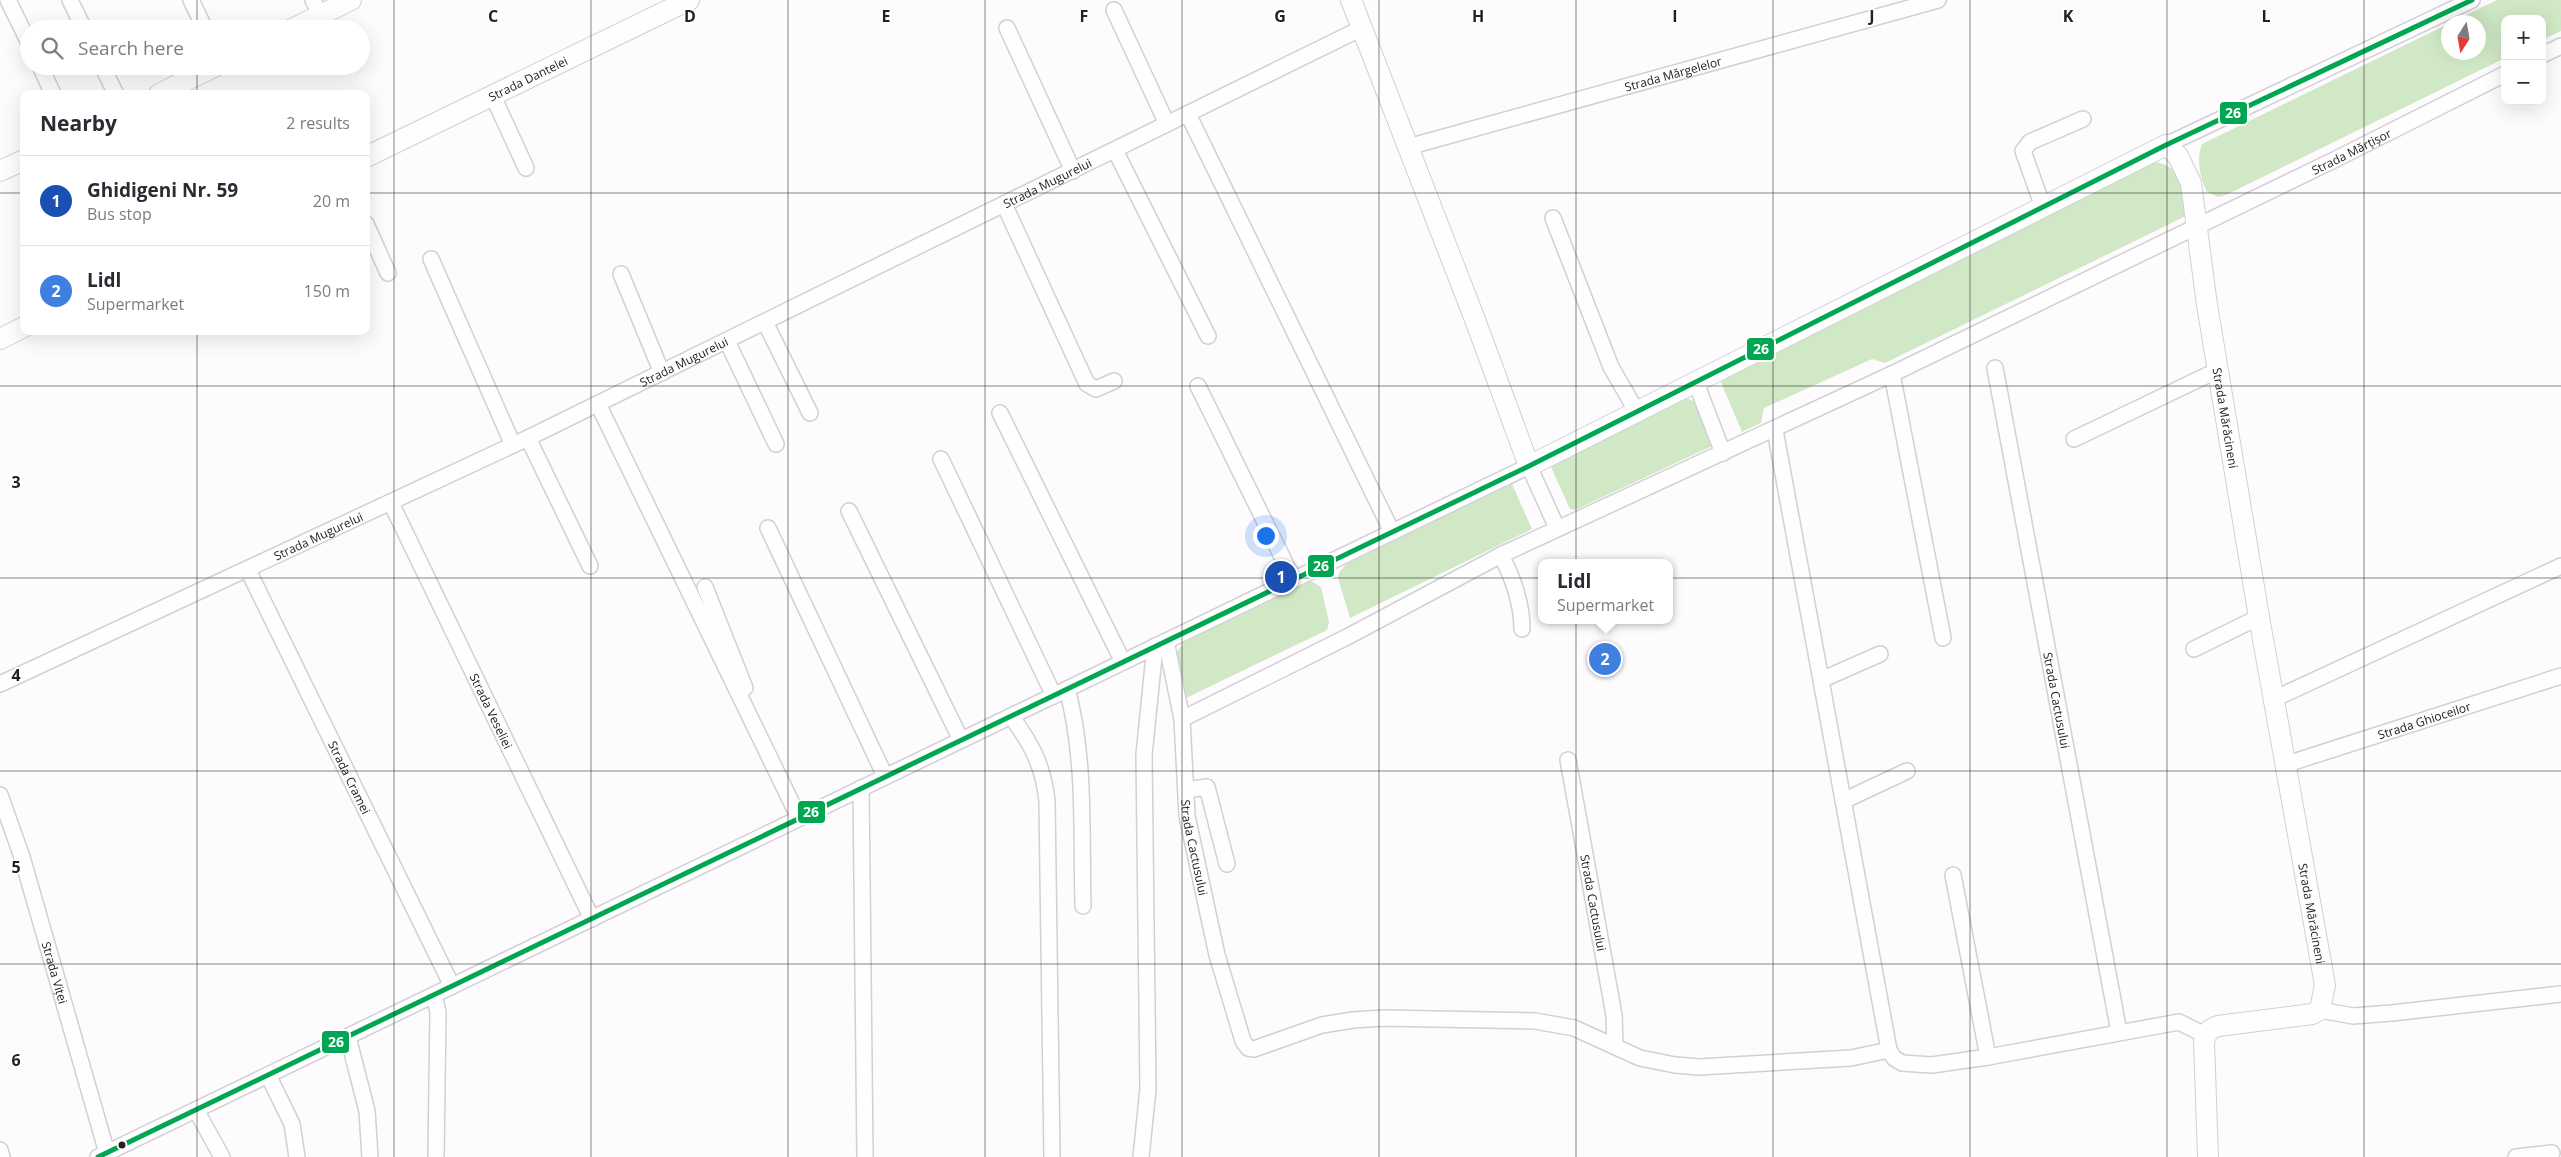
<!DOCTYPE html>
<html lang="en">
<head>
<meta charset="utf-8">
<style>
	:root { --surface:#fff; --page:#f7f7f7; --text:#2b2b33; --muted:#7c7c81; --line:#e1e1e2; --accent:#6f6d70 }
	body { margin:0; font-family:"Open Sans",sans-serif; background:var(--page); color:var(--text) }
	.controls { position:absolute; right:15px; top:15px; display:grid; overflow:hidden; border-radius:10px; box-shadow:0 5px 20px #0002 }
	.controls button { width:45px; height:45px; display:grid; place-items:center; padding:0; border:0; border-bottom:1px solid var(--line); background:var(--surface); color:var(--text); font:25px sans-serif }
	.compass { position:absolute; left:2441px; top:15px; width:45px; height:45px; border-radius:50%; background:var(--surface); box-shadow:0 5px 20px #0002; rotate:191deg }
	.you { position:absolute; left:1265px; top:535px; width:18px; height:18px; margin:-12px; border:4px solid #fff; border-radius:50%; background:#1a73e8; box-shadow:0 0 0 8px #1a73e833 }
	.badge { display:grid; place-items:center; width:32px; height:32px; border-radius:50%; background:var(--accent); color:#fff; font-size:16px; font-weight:700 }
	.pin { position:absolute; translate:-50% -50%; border:2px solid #fff; box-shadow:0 1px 5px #0006 }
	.popup { position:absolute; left:1538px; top:559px; width:135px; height:65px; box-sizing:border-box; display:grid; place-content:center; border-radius:10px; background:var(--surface); filter:drop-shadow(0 1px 4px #0005); font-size:16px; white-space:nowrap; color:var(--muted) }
	.popup b { font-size:19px; color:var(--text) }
	.popup::after { content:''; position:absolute; left:50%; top:100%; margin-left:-10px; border:10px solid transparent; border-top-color:var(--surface) }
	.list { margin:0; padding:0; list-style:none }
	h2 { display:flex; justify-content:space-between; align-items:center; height:65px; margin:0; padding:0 20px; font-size:21px }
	h2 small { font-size:16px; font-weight:400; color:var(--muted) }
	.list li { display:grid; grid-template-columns:32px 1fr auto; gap:15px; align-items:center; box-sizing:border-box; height:90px; padding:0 20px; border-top:1px solid var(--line) }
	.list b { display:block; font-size:19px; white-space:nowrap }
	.list p { margin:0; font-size:16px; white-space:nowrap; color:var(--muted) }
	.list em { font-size:16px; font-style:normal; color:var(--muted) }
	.icon { flex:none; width:28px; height:28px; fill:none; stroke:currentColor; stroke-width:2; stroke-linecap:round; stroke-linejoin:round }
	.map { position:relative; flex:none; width:2561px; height:1157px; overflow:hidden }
	.search { position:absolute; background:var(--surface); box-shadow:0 5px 20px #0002; left:20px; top:20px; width:350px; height:55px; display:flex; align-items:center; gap:12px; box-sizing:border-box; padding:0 18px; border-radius:28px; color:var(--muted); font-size:19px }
	.panel { position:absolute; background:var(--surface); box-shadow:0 5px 20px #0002; left:20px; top:90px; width:350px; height:245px; border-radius:10px }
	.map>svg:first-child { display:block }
</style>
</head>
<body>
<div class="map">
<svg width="2561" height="1157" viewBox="0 0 2561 1157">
	<rect width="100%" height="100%" fill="#fdfbfe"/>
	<g fill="#d0e8c5">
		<path d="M2497,0H2561V31L2542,40V19H2505V58L2226,195L2218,197L2207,192C2200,178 2196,158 2202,144L2448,24V52H2478V22H2451Z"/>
		<path d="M2154,162C2183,165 2183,192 2186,216L1885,363L1872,359L1764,408L1761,423L1742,432L1720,380Z"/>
		<polygon points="1686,397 1694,402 1712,446 1575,510 1570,509 1551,467 1552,464"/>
		<polygon points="1512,484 1532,529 1350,618 1338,578 1339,573 1346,564"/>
		<polygon points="1311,581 1321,587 1329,622 1327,630 1184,699 1176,653 1184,642"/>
	</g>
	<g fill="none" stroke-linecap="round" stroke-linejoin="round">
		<defs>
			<g id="street">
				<polyline points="8,0 29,43"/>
				<polyline points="70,0 84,29"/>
				<polyline points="191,0 205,29"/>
				<polyline points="313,0 320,15"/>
				<polyline points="1114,10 1167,124"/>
				<polyline points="1007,28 1073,171"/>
				<polyline points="2542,55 2561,46"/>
				<polyline points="40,66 53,94"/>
				<polyline points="102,66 116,94"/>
				<polyline points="492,94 526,168"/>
				<polyline points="1188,114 1392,532"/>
				<polyline points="2166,145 2472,0"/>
				<path id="s1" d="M1408,147L1938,0"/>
				<polyline points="1115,150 1208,336"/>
				<polyline points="1004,204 1087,384 1096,389 1114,381"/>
				<polyline points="2043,207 2023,151 2030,142 2083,119"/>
				<polyline points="1553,218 1611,367 1637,412"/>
				<polyline points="366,224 388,273"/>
				<polyline points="431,259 513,445"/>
				<polyline points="621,274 662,373"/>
				<polyline points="765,322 810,413"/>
				<polyline points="727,341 776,444"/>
				<path id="s2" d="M1995,368L2119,1032"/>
				<polyline points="1892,374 1943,638"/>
				<polyline points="1696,383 1723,453"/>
				<polyline points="1198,386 1293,579"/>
				<polyline points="598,404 799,818"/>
				<polyline points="1000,413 1123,662"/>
				<polyline points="1775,430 1889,1050 1894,1058 1902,1063 1932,1065 1988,1057 2179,1022 2205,1035"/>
				<polyline points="528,438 590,566"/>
				<polyline points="2074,439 2218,370"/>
				<polyline points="941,459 1054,696"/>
				<path id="s3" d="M391,503L592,919"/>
				<polyline points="849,511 961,740"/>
				<polyline points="768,528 885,776"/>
				<path d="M1501,555C1513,578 1522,603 1522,629"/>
				<path id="s4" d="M248,570L452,986"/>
				<polyline points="705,587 745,688"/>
				<path id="s5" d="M1166,641L1182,719L1187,816L1217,955L1243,1041L1248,1048L1254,1049L1322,1025L1353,1020L1384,1018L1535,1021L1574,1028L1640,1058L1675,1065L1699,1067L1851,1058L1889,1050"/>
				<polyline points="2194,649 2259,617"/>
				<polyline points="1821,680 1880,654"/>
				<path id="s6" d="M0,684L528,438L1362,28"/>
				<path d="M1067,689C1086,758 1081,835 1083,906"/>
				<polyline points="2274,699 2561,566"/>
				<path d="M1011,716C1032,745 1043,765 1047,801L1052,1157"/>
				<path id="s7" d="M1182,719L1347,637L1501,555L1892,374L2332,161L2505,74"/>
				<path id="s8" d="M1568,760L1614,1015L1615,1046"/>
				<path id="s9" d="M2287,764L2561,676"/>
				<polyline points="861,788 865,1157"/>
				<polyline points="1186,790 1207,787 1227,864"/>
				<path id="s10" d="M0,795L22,857L107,1153"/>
				<polyline points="1843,801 1907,771"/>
				<polyline points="1953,875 1988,1057"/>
				<polyline points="434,995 438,1012 436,1157"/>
				<polyline points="2320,1010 2353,1016 2392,1013 2561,994"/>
				<polyline points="348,1037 367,1111 370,1157"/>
				<polyline points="268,1075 292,1124 297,1157"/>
				<polyline points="196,1110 222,1157"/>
				<polyline points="0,1150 2,1157"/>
				<polyline points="98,1157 1529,466 1557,528"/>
				<polyline points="1141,1157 1148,1089 1144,755 1155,646"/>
				<polyline points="2516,1157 2552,1153"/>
			</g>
			<g id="secondary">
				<path id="s11" d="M1351,0L1474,317L1529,466L2166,145L2178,156L2191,183L2207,305L2259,617L2325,985L2320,1010L2312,1014L2218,1026C2209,1029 2206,1033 2204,1042L2208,1157"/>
				<polyline points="292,29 351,0"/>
				<polyline points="159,94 216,66"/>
				<path id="s12" d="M366,157L689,0"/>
				<polyline points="0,171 24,160"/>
				<polyline points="0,339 24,327"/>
			</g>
		</defs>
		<use href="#street" stroke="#d1d0d2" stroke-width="18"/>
		<use href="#secondary" stroke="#d1d0d2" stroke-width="22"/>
		<use href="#street" stroke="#fffeff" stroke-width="15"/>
		<use href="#secondary" stroke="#fffeff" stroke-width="20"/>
		<defs>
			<polyline id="bus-1" points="98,1157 1529,466 2166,145 2472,0"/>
		</defs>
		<use href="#bus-1" stroke="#fff" stroke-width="9"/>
		<use href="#bus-1" stroke="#00a651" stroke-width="5"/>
	</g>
	<path fill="none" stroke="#222123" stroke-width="1" stroke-opacity="0.55" d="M197,0V29M394,0V1157M591,0V1157M788,0V1157M985,0V1157M1182,0V1157M1379,0V1157M1576,0V1157M1773,0V1157M1970,0V1157M2167,0V1157M2364,0V1157M197,66V94M0,193H24M366,193H2561M197,331V1157M0,386H2561M0,578H2561M0,771H2561M0,964H2561"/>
	<circle fill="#222123" stroke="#fff" stroke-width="2" cx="122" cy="1145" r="4.5"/>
	<g text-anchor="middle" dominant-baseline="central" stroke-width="4" stroke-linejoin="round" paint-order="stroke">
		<g font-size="12" fill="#222123" stroke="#fff">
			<text stroke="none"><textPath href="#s1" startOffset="275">Strada Mărgelelor</textPath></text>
			<text stroke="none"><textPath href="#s12" startOffset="180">Strada Dantelei</textPath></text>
			<text stroke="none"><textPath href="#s7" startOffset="1300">Strada Mărțișor</textPath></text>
			<text stroke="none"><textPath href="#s6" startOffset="1161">Strada Mugurelui</textPath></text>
			<text stroke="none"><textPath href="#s6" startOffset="756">Strada Mugurelui</textPath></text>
			<text stroke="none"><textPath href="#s11" startOffset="1496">Strada Mărăcineni</textPath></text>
			<text stroke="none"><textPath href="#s6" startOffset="351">Strada Mugurelui</textPath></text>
			<text stroke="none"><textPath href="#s2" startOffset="338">Strada Cactusului</textPath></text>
			<text stroke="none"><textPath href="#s3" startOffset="231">Strada Veseliei</textPath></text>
			<text stroke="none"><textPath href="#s9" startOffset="144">Strada Ghioceilor</textPath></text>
			<text stroke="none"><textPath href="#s4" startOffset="231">Strada Cramei</textPath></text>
			<text stroke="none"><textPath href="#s5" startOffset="209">Strada Cactusului</textPath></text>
			<text stroke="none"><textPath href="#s8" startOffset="145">Strada Cactusului</textPath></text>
			<text stroke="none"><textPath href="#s11" startOffset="1999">Strada Mărăcineni</textPath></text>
			<text stroke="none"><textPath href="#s10" startOffset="186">Strada Viței</textPath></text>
		</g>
	</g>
	<g font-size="16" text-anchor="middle" font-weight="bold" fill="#222123" stroke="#fff" stroke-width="4" stroke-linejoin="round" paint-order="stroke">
		<text x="493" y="22">C</text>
		<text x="690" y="22">D</text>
		<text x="886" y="22">E</text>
		<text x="1084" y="22">F</text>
		<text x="1280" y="22">G</text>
		<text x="1478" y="22">H</text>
		<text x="1675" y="22">I</text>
		<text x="1872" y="22">J</text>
		<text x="2068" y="22">K</text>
		<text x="2266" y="22">L</text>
		<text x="16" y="488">3</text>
		<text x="16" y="681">4</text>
		<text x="16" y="873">5</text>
		<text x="16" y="1066">6</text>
	</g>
	<g stroke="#fff" stroke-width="2">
		<rect x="2219" y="101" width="29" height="24" rx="5" fill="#00a651"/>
		<rect x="1746" y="337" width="29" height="24" rx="5" fill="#00a651"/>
		<rect x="1307" y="554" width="28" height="24" rx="5" fill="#00a651"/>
		<rect x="797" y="800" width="29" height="24" rx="5" fill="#00a651"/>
		<rect x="321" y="1030" width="29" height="24" rx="5" fill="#00a651"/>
	</g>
	<g font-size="14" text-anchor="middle" font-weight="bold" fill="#fff">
		<text x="2233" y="118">26</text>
		<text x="1761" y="354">26</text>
		<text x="1321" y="571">26</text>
		<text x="811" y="817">26</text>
		<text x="336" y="1047">26</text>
	</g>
</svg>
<div class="controls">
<button>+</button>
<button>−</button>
</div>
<svg class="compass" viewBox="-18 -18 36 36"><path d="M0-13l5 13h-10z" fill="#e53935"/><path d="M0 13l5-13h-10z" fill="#7c7c81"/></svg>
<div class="you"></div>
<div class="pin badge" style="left:1281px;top:577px;background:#1a4fb4">1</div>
<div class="pin badge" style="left:1605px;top:659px;background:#3f7fe0">2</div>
<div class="popup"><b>Lidl</b>Supermarket</div>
<div class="search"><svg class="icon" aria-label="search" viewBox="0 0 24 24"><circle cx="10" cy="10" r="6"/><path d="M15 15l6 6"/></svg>Search here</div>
<section class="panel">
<h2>Nearby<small>2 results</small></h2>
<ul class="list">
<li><span class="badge" style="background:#1a4fb4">1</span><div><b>Ghidigeni Nr. 59</b><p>Bus stop</p></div><em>20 m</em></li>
<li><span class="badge" style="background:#3f7fe0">2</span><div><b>Lidl</b><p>Supermarket</p></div><em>150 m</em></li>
</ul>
</section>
</div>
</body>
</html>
